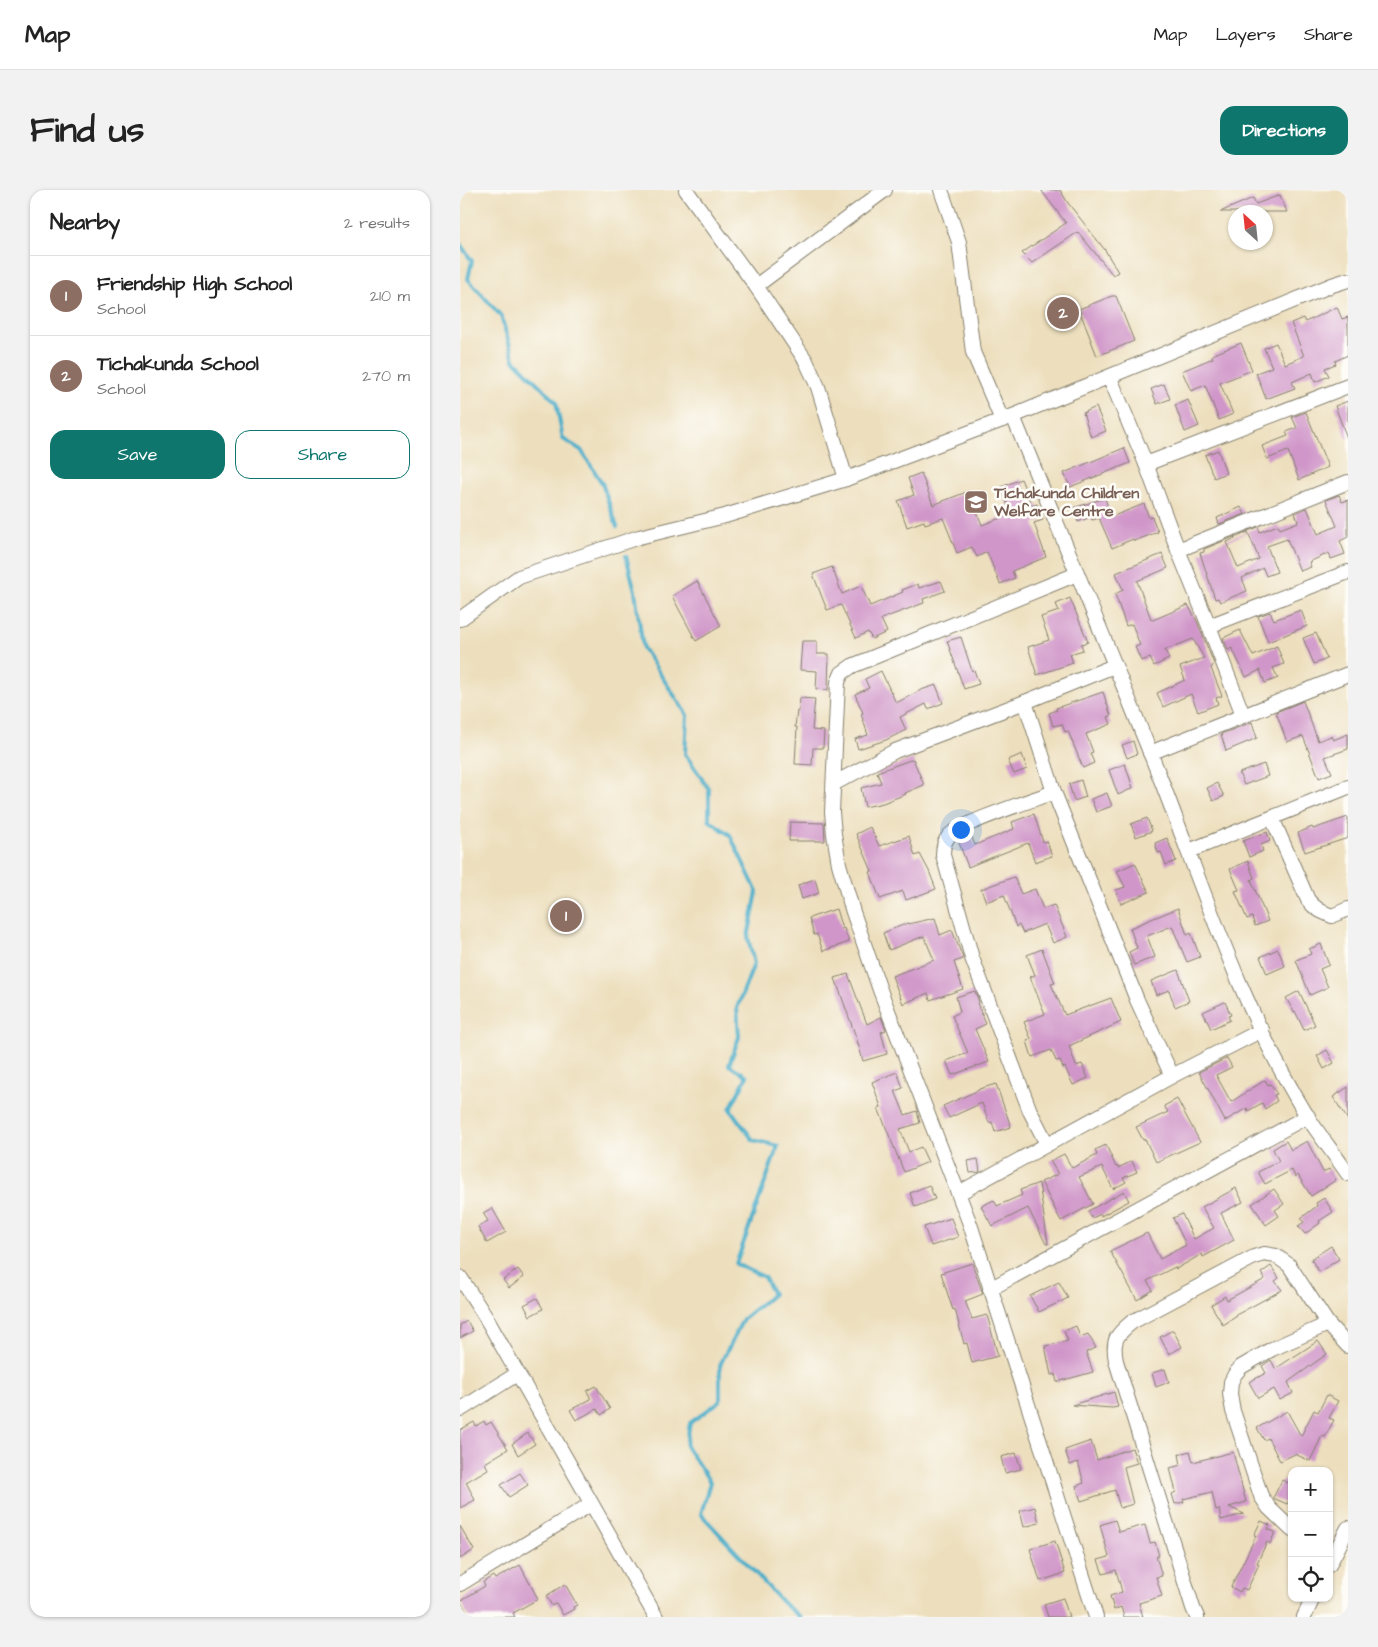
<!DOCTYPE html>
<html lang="en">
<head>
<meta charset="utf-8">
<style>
	:root { --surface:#fff; --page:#f2f2f2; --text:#222; --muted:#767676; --line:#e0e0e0; --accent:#0f766e }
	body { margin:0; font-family:"Architects Daughter",sans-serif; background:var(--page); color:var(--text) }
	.controls { position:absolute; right:15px; bottom:15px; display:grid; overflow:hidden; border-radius:10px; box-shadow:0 1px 4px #0004 }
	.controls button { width:45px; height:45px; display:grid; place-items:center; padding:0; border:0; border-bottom:1px solid var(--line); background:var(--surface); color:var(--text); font:25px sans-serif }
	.compass { position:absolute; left:768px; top:15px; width:45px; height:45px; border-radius:50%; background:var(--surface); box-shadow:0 1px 4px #0004; rotate:333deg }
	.you { position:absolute; left:500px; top:639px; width:18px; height:18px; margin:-12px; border:4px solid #fff; border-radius:50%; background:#1a73e8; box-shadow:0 0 0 8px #1a73e833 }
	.badge { display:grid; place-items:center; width:32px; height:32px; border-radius:50%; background:var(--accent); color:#fff; font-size:16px; font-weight:700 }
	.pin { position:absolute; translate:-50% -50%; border:2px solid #fff; box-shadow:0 1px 5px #0006 }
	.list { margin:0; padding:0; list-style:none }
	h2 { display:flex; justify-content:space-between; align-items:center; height:65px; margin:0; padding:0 20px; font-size:21px }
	h2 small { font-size:16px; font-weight:400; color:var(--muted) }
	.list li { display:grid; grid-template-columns:32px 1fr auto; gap:15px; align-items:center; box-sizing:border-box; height:80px; padding:0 20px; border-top:1px solid var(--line) }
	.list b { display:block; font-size:19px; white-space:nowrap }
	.list p { margin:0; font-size:16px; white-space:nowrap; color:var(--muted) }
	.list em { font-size:16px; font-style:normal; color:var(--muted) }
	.actions { display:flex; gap:10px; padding:15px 20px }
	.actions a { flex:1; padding:11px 0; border:1px solid var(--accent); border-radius:15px; text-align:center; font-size:18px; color:var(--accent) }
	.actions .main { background:var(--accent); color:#fff }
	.icon { flex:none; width:28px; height:28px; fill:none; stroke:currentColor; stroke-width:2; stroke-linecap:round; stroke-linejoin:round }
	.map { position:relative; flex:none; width:888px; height:1427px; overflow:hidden; border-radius:15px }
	header { display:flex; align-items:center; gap:30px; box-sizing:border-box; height:70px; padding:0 25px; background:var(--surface); border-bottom:1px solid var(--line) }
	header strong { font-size:24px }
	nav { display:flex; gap:28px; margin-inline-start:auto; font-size:18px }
	.intro { display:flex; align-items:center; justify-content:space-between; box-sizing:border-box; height:120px; padding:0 30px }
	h1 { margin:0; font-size:35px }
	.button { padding:12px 22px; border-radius:15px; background:var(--accent); color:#fff; font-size:18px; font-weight:700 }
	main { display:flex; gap:30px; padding:0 30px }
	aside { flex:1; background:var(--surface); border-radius:15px; box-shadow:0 1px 4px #0004 }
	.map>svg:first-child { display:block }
</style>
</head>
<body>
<header>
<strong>Map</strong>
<nav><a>Map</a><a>Layers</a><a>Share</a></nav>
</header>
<div class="intro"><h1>Find us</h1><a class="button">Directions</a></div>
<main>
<aside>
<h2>Nearby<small>2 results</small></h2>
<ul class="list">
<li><span class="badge" style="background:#8d6e63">1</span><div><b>Friendship High School</b><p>School</p></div><em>210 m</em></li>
<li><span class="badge" style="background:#8d6e63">2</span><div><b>Tichakunda School</b><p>School</p></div><em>270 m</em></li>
</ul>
<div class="actions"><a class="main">Save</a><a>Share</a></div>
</aside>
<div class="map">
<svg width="888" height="1427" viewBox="0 0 888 1427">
	<rect width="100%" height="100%" fill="#fdfcf7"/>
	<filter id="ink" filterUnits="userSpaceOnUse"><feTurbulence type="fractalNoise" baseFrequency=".02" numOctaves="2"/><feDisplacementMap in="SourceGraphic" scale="10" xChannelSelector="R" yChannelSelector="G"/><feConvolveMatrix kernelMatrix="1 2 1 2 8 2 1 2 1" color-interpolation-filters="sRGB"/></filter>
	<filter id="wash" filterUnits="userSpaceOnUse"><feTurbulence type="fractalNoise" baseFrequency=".0096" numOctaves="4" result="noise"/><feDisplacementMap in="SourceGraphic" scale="20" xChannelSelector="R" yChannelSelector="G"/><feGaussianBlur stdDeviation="1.12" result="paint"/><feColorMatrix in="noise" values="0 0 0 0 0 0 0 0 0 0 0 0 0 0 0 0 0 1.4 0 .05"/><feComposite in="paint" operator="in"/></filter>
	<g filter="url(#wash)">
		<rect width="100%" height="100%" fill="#eddfbd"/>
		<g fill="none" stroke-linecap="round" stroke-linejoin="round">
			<g stroke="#4bafca" stroke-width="4">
				<polyline points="0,54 12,71 8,89 41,126 54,170 96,212 103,249 121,260 142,293 157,337"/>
				<polyline points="166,366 175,401 183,458 227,525 225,564 249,599 249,630 270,645 297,702 288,747 294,774 277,818 279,847 269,875 287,886 270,919 293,950 318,956 276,1074 304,1087 313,1104 283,1129 260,1175 260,1211 230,1233 226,1256 250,1292 241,1324 324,1414 340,1427"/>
			</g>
		</g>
		<g id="blocks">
			<g fill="#d096c9" fill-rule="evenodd">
				<polygon points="581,0 600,0 608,13 645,60 658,82 653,85 618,42 572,73 562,63 606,33"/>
				<polygon points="820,5 827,22 760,22 793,8 796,14"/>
				<polygon points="652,106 656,106 674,151 637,166 619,119"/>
				<polygon points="877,117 882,129 888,127 888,165 875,171 876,174 865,178 869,186 855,192 852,183 832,192 835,198 806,209 796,183 812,177 804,158 816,153 825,174 844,166 831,133 843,128 845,132"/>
				<polygon points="781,153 792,180 760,193 773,224 759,230 745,195 731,201 722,181 753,168 752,165"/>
				<polygon points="704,194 710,209 697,214 691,199"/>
				<polygon points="728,210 739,236 725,242 715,215"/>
				<polygon points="888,211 888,248 887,248 875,216"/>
				<polygon points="636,217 646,241 631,247 623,223"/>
				<polygon points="846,222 868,277 839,290 828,261 807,269 802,256 828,246 826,242 837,238 832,227"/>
				<polygon points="664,258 670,273 610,297 604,283"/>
				<polygon points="758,260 766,283 754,288 745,265"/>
				<polygon points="461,283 473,315 509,301 522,335 551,324 541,297 561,289 572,316 577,314 583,330 574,333 586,367 552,381 555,388 540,394 527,362 517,367 512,357 497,363 483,328 465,334 464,331 447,337 438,311 454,305 448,288"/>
				<path d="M879,305L882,312L888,310V347L880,351L885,364L871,369L869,363L849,372L851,377L840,381L827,349L807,356L817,382L806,386L803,378L782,388L787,401L760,412L758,408L755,409L740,363L744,362V359L798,337L800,342L818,335L820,339L838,332L835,323L847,318L858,344L877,336L866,310ZM788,342L799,369L778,378L767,352Z"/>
				<polygon points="645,308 651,327 684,314 689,328 692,327 698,342 674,351 673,349 652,358 639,328 632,330 631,327 618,332 613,318"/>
				<polygon points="781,317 785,324 759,334 757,328"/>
				<polygon points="702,364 708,378 677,391 691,429 693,430 728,415 737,431 754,474 751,478 762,506 756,508 758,514 738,522 731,504 703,517 697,503 725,490 720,477 744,468 733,449 705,460 709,469 694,476 690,468 681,471 675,457 680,455 672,434 666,436 655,404 663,400 656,383"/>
				<polygon points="372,377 382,404 401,396 410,416 443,402 442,400 458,394 459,398 481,391 485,401 463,409 464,413 421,429 427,442 412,449 408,442 396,448 381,415 367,420 353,384"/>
				<polygon points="237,391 261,436 236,451 212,406"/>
				<polygon points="610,408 628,452 621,454 623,460 610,464 613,473 577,485 568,457 589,450 581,427 599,421 596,414"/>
				<polygon points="841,420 847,436 808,452 798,426 810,422 814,430"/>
				<polygon points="780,440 793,466 817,456 824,474 813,478 818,488 805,493 800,480 786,487 772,458 768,460 763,448"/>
				<polygon points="856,443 867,469 854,474 843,448"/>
				<polygon points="501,447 512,481 514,480 519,494 504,499 487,451"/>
				<polygon points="342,451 357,451 357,464 369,464 368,500 356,499 357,481 340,480"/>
				<polygon points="421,481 436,513 461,500 476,495 483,513 468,519 466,514 440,527 446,540 426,550 398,559 395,549 408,545 401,524 403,523 395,504 409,498 405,489"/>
				<polygon points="643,502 651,526 648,527 651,534 626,544 633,562 630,563 634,573 623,578 608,541 605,542 602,534 593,536 589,523 597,520 596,518"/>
				<polygon points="340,508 355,509 352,540 364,541 363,558 353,558 352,575 335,574 337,537 335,537 337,521 339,521"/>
				<polygon points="843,511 858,551 871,546 873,550 888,544 888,559 865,567 872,583 859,588 843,546 827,552 816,522"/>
				<polygon points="792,532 797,548 766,561 761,544"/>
				<polygon points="673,551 677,564 667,568 662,555"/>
				<polygon points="562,564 567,579 554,584 548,570"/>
				<polygon points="453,569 464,595 445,603 446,604 423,613 405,617 401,598 421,593 417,582"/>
				<polygon points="665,574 673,598 658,605 649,580"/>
				<polygon points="804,574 808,586 784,595 779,583"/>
				<polygon points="621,590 626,607 614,611 609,594"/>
				<polygon points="757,593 764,606 753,611 747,598"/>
				<polygon points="647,603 652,616 636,622 631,609"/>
				<polygon points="574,624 583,652 587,651 592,666 575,672 568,653 508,677 498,650 511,645 515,655 554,639 552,632"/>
				<polygon points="888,627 888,648 845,662 838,643 852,637 853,639"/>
				<polygon points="687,628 692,641 676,647 671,634"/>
				<polygon points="330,632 364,633 365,651 329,651"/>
				<polygon points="410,637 419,656 449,646 455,666 460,664 469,681 476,699 446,710 443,701 420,709 410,682 412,681 396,644"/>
				<polygon points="807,642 810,651 801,655 803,661 789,667 783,651"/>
				<polygon points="707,648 716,671 706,675 701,662 698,663 695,653"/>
				<polygon points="788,671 794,688 791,690 808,731 795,736 792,727 787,729 775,701 779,700 770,679"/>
				<polygon points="675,673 689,702 661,714 656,700 665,697 657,681"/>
				<polygon points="554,687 561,704 575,699 583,719 594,715 607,747 593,753 585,734 563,743 559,735 556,737 544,705 526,712 521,699"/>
				<polygon points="355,689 359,703 342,709 338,695"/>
				<polygon points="718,718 727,745 731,743 740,767 727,772 712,736 687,746 695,767 674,775 669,762 677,758 670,738"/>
				<polygon points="376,719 382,739 384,738 389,752 363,761 357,744 354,745 349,728"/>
				<polygon points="475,728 480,745 492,740 503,768 503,769 494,772 503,799 470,810 468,803 443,814 432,786 474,770 464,746 429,760 423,743 448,733 448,734"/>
				<polygon points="861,754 869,775 860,779 868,797 850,805 836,770 851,764 849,759"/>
				<polygon points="582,759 595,793 591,794 605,825 651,808 661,832 609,856 616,876 622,874 628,888 613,895 605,877 603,878 600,870 596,871 591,860 572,867 567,851 571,849 564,832 585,824 570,787 575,785 567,765"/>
				<polygon points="818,759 825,776 807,784 800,767"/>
				<polygon points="718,780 729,811 715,817 709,800 696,805 691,791"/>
				<polygon points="388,784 407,834 421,827 426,840 421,842 427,864 403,871 397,850 375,788"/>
				<polygon points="515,801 519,812 517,813 526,834 515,839 529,872 492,885 486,871 508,863 492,826 500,822 496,807"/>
				<polygon points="839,801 855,835 844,840 835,821 834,822 826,808"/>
				<polygon points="765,812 771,825 768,826 770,830 751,839 743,822"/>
				<polygon points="867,860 874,873 864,879 857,866"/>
				<polygon points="767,868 772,877 756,885 771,912 805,890 808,895 810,894 817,904 814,905 817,911 805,919 802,913 788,921 787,918 765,931 739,882"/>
				<polygon points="437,882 443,898 435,901 445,925 457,921 460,933 440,939 449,962 461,957 468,972 444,982 418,918 421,917 412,892"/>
				<polygon points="536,894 551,937 535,942 532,932 529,933 522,913 489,928 483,916 519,900 519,899"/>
				<polygon points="888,897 888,930 873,907"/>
				<polygon points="717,909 740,952 696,972 685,949 683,950 676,937 708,922 704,916"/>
				<polygon points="826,951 831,960 847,951 863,982 869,979 876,990 851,1006 838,985 835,987 832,980 805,994 798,982 819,971 813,959"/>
				<polygon points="646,955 656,977 657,976 658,978 672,971 677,982 663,988 666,992 653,999 642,977 619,987 633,1014 601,1031 581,992 598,984 590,971 604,964 612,978 637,965 635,960"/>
				<polygon points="518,969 520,982 510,983 508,971"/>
				<polygon points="579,993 588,1054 586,1054 568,1018 532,1036 521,1016 534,1010 537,1016 562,1005 560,1000"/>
				<polygon points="469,995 475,1009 455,1017 450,1003"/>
				<polygon points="776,998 783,1012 761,1023 774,1050 743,1067 742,1064 716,1079 715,1077 687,1091 693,1100 677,1110 650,1061 687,1043 700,1069 726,1055 713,1028 722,1024 734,1049 754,1038 742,1017"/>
				<polygon points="814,999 824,1014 815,1020 819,1026 806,1035 792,1014"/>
				<polygon points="664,1001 669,1011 641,1026 641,1024 632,1028 628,1021"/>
				<polygon points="864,1008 873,1022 859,1031 860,1033 845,1044 838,1036 844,1032 841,1028 857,1016 856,1013"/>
				<polygon points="32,1018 46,1042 27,1053 18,1037 28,1031 23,1023"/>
				<polygon points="491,1028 498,1047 471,1056 464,1037"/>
				<polygon points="871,1056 879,1069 859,1082 851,1069"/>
				<polygon points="512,1073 523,1104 505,1111 512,1129 527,1125 538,1166 512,1173 507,1153 504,1154 495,1119 493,1120 488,1105 481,1083"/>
				<polygon points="811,1076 819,1088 815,1091 822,1100 776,1125 777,1126 763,1135 751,1115 765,1106 767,1110 805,1089 801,1083"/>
				<polygon points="58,1079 64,1087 49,1098 43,1090"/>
				<polygon points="599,1092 608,1108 579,1122 570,1106"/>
				<polygon points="77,1108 83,1119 70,1126 64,1115"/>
				<polygon points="7,1131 13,1141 0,1148 0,1135"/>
				<polygon points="616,1136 620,1147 628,1144 636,1158 626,1162 633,1182 597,1192 595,1184 591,1185 585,1156 608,1151 604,1141"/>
				<polygon points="713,1140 722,1157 709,1164 700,1147"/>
				<polygon points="858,1151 867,1164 828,1192 833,1203 820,1210 814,1199 798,1208 789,1192 806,1183 802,1176 811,1170 815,1178 818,1177"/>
				<polygon points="705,1179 709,1192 696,1197 692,1183"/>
				<polygon points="136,1196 150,1219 141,1225 137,1219 116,1230 110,1220 131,1209 127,1201"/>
				<polygon points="654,1202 658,1217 652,1218 612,1215"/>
				<polygon points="867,1205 878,1211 869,1228 874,1230 865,1247 862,1246 850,1271 835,1264 820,1271 808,1248 804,1250 797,1238 827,1221 841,1246 854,1220 858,1222"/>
				<polygon points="24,1231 26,1235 31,1232 48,1259 25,1273 28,1279 6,1292 15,1310 0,1318 0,1240 14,1232 16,1236"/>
				<polygon points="68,1243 75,1254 58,1265 52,1254"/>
				<polygon points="631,1251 637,1270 672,1258 677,1273 664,1277 673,1314 660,1318 655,1300 621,1311 616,1296 624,1293 618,1272 610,1275 605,1260"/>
				<polygon points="730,1261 733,1272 773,1262 786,1312 769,1317 784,1324 761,1330 759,1319 756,1320 752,1302 723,1309 724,1312 715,1314 712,1304 716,1302 710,1278 721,1275 719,1264"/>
				<polygon points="556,1263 561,1279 545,1283 541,1267"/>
				<polygon points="60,1283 68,1295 49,1307 41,1295"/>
				<polygon points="822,1290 832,1295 832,1312 829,1311 827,1314 813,1308"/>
				<polygon points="575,1317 579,1333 564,1337 560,1321"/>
				<polygon points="655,1330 659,1342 685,1335 690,1353 695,1352 699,1366 696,1366 702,1386 696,1387 702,1406 679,1413 683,1427 664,1427 661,1417 654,1420 650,1406 662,1402 656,1380 643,1384 638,1370 649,1367 640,1335"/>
				<polygon points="801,1331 810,1335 808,1339 815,1342 810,1354 807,1352 797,1373 799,1374 787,1400 782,1398 780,1402 771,1397 796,1346 794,1345"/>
				<polygon points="0,1336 14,1360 0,1369"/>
				<polygon points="595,1351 605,1383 580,1391 570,1359"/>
				<polygon points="60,1375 78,1409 53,1423 55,1427 9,1427 0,1411 25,1396 23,1392 33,1386 35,1389"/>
				<polygon points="105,1394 117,1415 113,1417 114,1419 103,1425 96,1413 92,1416 86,1406"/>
				<polygon points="603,1408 609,1427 588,1427 584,1414"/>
			</g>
		</g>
	</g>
	<g filter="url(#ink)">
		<use href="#blocks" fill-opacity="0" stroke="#847e6c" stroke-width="1"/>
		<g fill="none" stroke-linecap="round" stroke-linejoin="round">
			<defs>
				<g id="minor">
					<polyline points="226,0 296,96 346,171 358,197 386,289"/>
					<polyline points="481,0 499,52 513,162 542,230"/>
					<polyline points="296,96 425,0"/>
					<polyline points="650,188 686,274 718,360 749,436 783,525"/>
					<path d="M553,226C602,348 653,468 701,590C745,703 783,822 847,926C860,946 875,965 888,984"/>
					<polyline points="686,274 888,196"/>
					<polyline points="718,360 888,292"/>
					<polyline points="617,384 392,476 382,483 378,492 372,622 374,644 379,674 393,722 420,800 510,1034 636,1427"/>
					<polyline points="0,429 59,387 179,347 265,326 386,289 553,226 872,95 888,90"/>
					<polyline points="749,436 888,382"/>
					<polyline points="565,512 594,602 677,810 712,886"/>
					<polyline points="690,563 888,484"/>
					<polyline points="375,593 435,561 565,512 654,476"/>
					<path d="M812,628L848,710C855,719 862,722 872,726L888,719"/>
					<polyline points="729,661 888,597"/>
					<path d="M587,954L570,921L512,768L483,665C483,659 484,652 488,647C497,634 576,609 594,602"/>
					<polyline points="499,1003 712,886 802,840"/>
					<polyline points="0,1087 25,1126 196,1427"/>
					<polyline points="530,1099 848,926"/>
					<polyline points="0,1220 57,1184"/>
					<polyline points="832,1340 809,1318 801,1306 773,1221 770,1204 771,1192 775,1184 781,1177 812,1159 868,1134"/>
					<polyline points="869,1375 888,1338"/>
					<polyline points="0,1394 131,1314"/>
					<path d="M737,1427L733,1418L656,1171C652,1150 656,1145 672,1132L794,1067L804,1064L816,1066L829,1075L868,1134L888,1156"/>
					<polyline points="844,1427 853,1408"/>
				</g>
			</defs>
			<use href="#minor" stroke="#847e6c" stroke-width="16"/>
			<use href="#minor" stroke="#fff" stroke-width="14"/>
		</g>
	</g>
	<defs>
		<symbol id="school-square" viewBox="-11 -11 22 22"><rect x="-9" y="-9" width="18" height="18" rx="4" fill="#8d6e63" stroke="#fdfcf7"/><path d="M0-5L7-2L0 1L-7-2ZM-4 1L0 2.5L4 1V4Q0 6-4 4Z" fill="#fff"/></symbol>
	</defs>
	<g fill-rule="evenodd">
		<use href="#school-square" x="502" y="298" width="28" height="28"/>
	</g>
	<g text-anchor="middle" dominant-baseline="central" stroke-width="5" stroke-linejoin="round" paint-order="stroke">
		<g font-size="16" font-weight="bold" fill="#785e54" stroke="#fdfcf7" text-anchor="start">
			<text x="534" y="303">Tichakunda Children<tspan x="534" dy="18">Welfare Centre</tspan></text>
		</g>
	</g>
</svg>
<div class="controls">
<button>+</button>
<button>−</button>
<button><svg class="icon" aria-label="locate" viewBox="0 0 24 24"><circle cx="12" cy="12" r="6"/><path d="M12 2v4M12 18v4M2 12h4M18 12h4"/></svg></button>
</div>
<svg class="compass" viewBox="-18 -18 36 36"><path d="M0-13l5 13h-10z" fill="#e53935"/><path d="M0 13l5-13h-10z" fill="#767676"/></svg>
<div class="you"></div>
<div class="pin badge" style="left:106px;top:726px;background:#8d6e63">1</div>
<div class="pin badge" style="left:603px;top:123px;background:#8d6e63">2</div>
</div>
</main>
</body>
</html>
